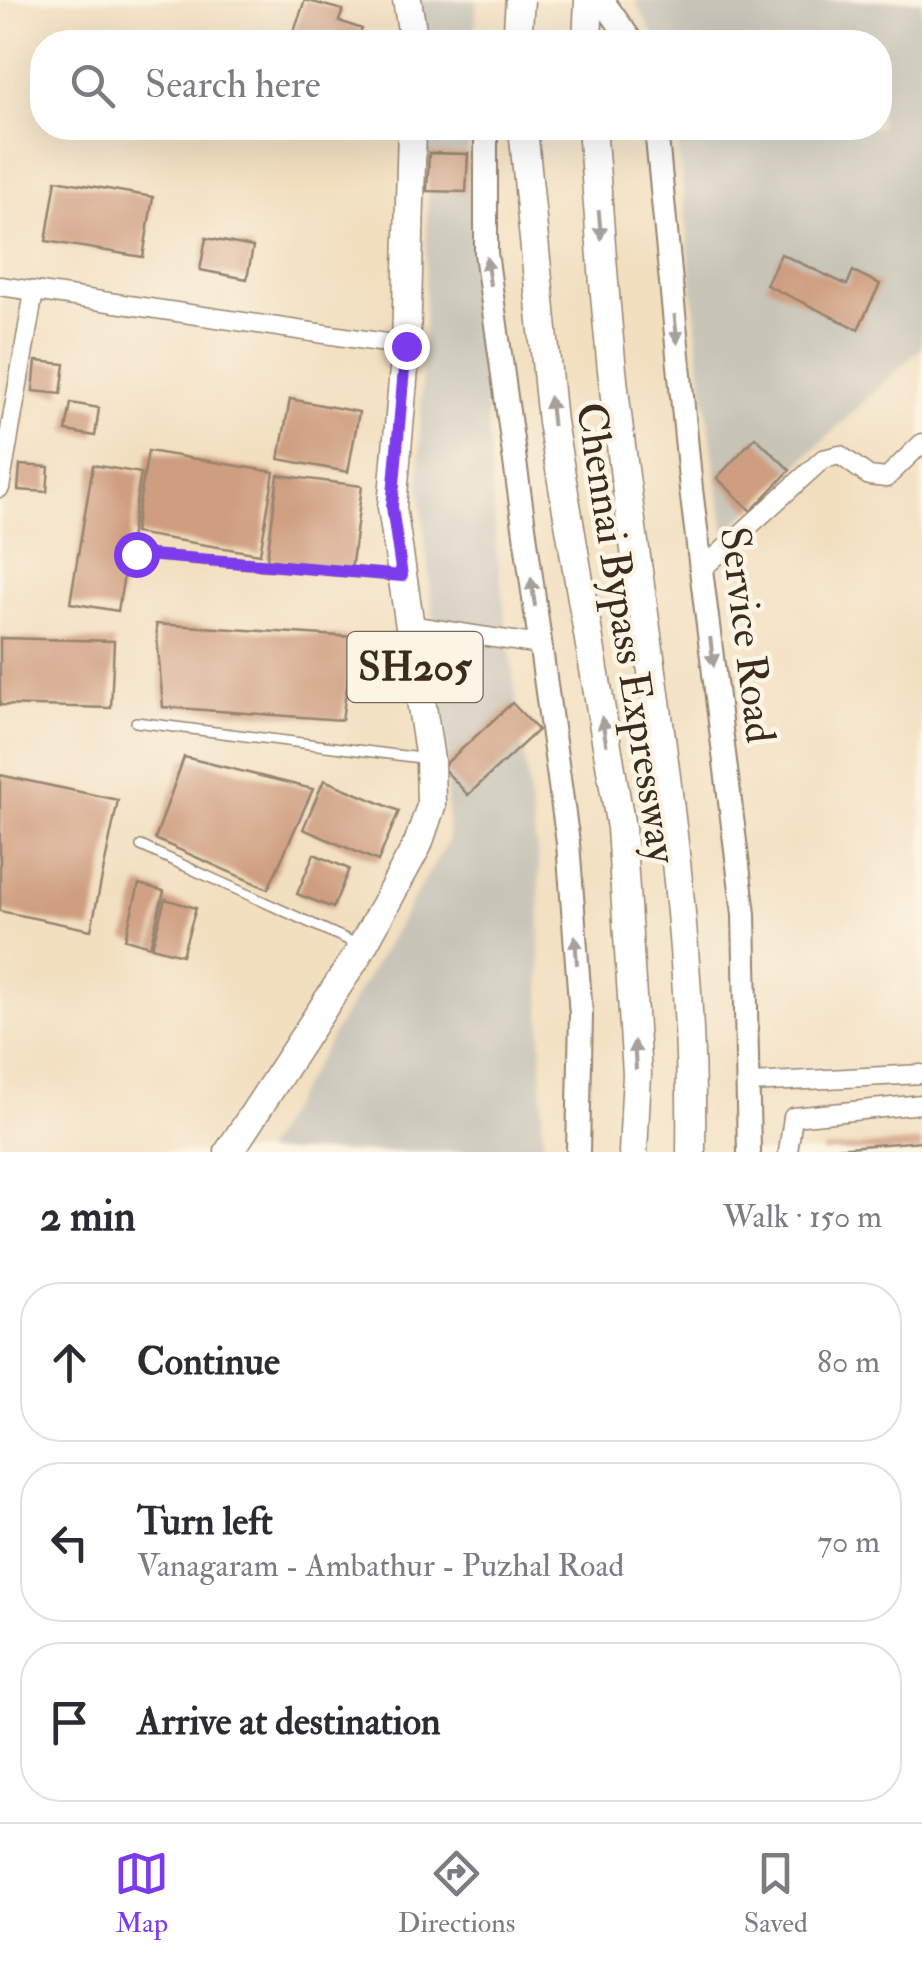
<!DOCTYPE html>
<html lang="en">
<head>
<meta charset="utf-8">
<style>
	:root { --surface:#fff; --page:#f7f7f7; --text:#2b2b33; --muted:#7c7c81; --line:#e1e1e2; --accent:#7c3aed }
	body { margin:0; font-family:"IM FELL Double Pica",serif; background:var(--page); color:var(--text) }
	.stop { position:absolute; width:30px; height:30px; margin:-22px; border:8px solid #7c3aed; border-radius:50%; background:#fff }
	.stop.end { background:#7c3aed; border-color:#fff; box-shadow:0 2px 10px #0008 }
	.list { margin:0; padding:0; list-style:none }
	h2 { display:flex; justify-content:space-between; align-items:center; height:130px; margin:0; padding:0 40px; font-size:42px }
	h2 small { font-size:32px; font-weight:400; color:var(--muted) }
	.list li { display:grid; grid-template-columns:65px 1fr auto; gap:30px; align-items:center; box-sizing:border-box; height:160px; margin:0 20px 20px; padding:0 20px; border:2px solid var(--line); border-radius:40px }
	.list b { display:block; font-size:38px; white-space:nowrap }
	.list p { margin:0; font-size:32px; white-space:nowrap; color:var(--muted) }
	.list em { font-size:32px; font-style:normal; color:var(--muted) }
	.icon { flex:none; width:55px; height:55px; fill:none; stroke:currentColor; stroke-width:2; stroke-linecap:round; stroke-linejoin:round }
	.map { position:relative; flex:none; width:922px; height:1152px; overflow:hidden }
	.search { position:absolute; background:var(--surface); box-shadow:0 10px 40px #0002; left:30px; right:30px; top:30px; height:110px; display:flex; align-items:center; gap:25px; box-sizing:border-box; padding:0 35px; border-radius:40px; color:var(--muted); font-size:38px }
	.sheet { height:670px; background:var(--surface) }
	nav { display:flex; justify-content:space-around; align-items:center; box-sizing:border-box; height:140px; border-top:2px solid var(--line); background:var(--surface); font-size:28px; color:var(--muted) }
	nav a { display:grid; justify-items:center; gap:5px }
	nav .on { color:var(--accent) }
	.map>svg:first-child { display:block }
</style>
</head>
<body>
<div class="map">
<svg width="922" height="1152" viewBox="0 0 922 1152">
	<rect width="100%" height="100%" fill="#fcf5e5"/>
	<filter id="ink" filterUnits="userSpaceOnUse"><feTurbulence type="fractalNoise" baseFrequency=".01" numOctaves="2"/><feDisplacementMap in="SourceGraphic" scale="20" xChannelSelector="R" yChannelSelector="G"/><feConvolveMatrix kernelMatrix="1 2 1 2 8 2 1 2 1" color-interpolation-filters="sRGB"/></filter>
	<filter id="wash" filterUnits="userSpaceOnUse"><feTurbulence type="fractalNoise" baseFrequency=".0048" numOctaves="4" result="noise"/><feDisplacementMap in="SourceGraphic" scale="40" xChannelSelector="R" yChannelSelector="G"/><feGaussianBlur stdDeviation="2.25" result="paint"/><feColorMatrix in="noise" values="0 0 0 0 0 0 0 0 0 0 0 0 0 0 0 0 0 1.4 0 .05"/><feComposite in="paint" operator="in"/></filter>
	<g filter="url(#wash)">
		<rect width="100%" height="100%" fill="#f2dfc0"/>
		<g fill="#c8c4b8">
			<polygon points="413,0 477,0 474,42 417,42"/>
			<polygon points="635,0 922,0 922,347 725,533 700,363 677,128 880,128 880,42 657,42"/>
			<polygon points="425,128 466,128 496,545 539,869 543,1152 263,1152 448,841 446,740 419,479 429,170"/>
		</g>
		<g id="blocks">
			<g fill="#cf9d7f">
				<polygon points="305,0 343,10 339,21 362,29 357,42 290,42"/>
				<polygon points="429,153 468,154 466,192 427,191"/>
				<polygon points="56,180 153,197 143,257 46,241"/>
				<polygon points="206,238 253,247 247,279 200,270"/>
				<polygon points="781,254 847,285 853,271 880,284 858,329 766,285"/>
				<polygon points="36,361 65,364 61,394 33,391"/>
				<polygon points="290,399 359,412 348,472 279,459"/>
				<polygon points="71,403 99,408 95,436 66,431"/>
				<polygon points="755,437 790,470 751,511 717,478"/>
				<polygon points="148,451 274,472 260,554 134,533"/>
				<polygon points="20,465 49,467 47,492 18,490"/>
				<polygon points="93,465 141,473 118,611 70,603"/>
				<polygon points="278,475 362,486 351,571 267,559"/>
				<polygon points="156,624 354,637 342,720 163,707"/>
				<polygon points="0,638 114,641 111,708 0,705"/>
				<polygon points="512,703 538,730 468,795 442,767"/>
				<polygon points="184,757 313,789 268,889 155,839"/>
				<polygon points="0,775 118,800 91,930 0,911"/>
				<polygon points="324,780 399,811 378,861 303,829"/>
				<polygon points="314,854 349,869 333,908 297,894"/>
				<polygon points="139,884 164,891 150,946 125,939"/>
				<polygon points="165,899 196,908 182,955 152,947"/>
				<polygon points="922,1141 922,1152 823,1152 823,1149"/>
			</g>
		</g>
	</g>
	<g filter="url(#ink)">
		<use href="#blocks" fill-opacity="0" stroke="#96846f" stroke-width="2.5"/>
		<g fill="none" stroke-linecap="round" stroke-linejoin="round">
			<defs>
				<g id="service">
					<polyline points="136,554 400,576"/>
					<polyline points="136,722 428,759"/>
					<polyline points="141,846 359,945"/>
				</g>
				<g id="minor">
					<polyline points="0,286 406,346"/>
					<polyline points="0,488 34,292"/>
					<polyline points="701,570 823,459 840,455 869,476 886,478 922,443"/>
					<polyline points="409,625 540,645"/>
					<polyline points="749,1083 922,1074"/>
					<polyline points="788,1152 793,1117 922,1104"/>
				</g>
				<g id="tertiary">
					<polyline points="602,0 632,42"/>
					<polyline points="486,128 486,253 568,843 581,1015 578,1152"/>
					<polyline points="656,128 691,489 744,914 749,1152"/>
				</g>
				<g id="primary">
					<polyline points="407,0 414,42"/>
					<polyline points="229,1152 357,956 418,844 431,806 430,760 392,507 406,346 412,128"/>
				</g>
				<g id="trunk">
					<polyline points="587,42 589,0"/>
					<polyline points="523,128 552,422 621,828 637,1074 633,1152"/>
					<path d="M592,128C600,223 605,319 617,414C647,660 695,903 691,1152"/>
				</g>
			</defs>
			<use href="#service" stroke="#96846f" stroke-width="12"/>
			<use href="#minor" stroke="#96846f" stroke-width="21"/>
			<use href="#tertiary" stroke="#96846f" stroke-width="26"/>
			<use href="#primary" stroke="#96846f" stroke-width="31"/>
			<use href="#trunk" stroke="#96846f" stroke-width="31"/>
			<use href="#service" stroke="#fff" stroke-width="9"/>
			<use href="#minor" stroke="#fff" stroke-width="18"/>
			<use href="#tertiary" stroke="#fff" stroke-width="22"/>
			<use href="#primary" stroke="#fff" stroke-width="28"/>
			<use href="#trunk" stroke="#fff" stroke-width="28"/>
			<defs>
				<polyline id="trunk-bridge" points="517,42 520,0"/>
			</defs>
			<use href="#trunk-bridge" stroke="#96846f" stroke-width="31" stroke-linecap="butt"/>
			<use href="#trunk-bridge" stroke="#fff" stroke-width="28"/>
		</g>
		<defs><path id="oneway-solid" d="M-6-.8H1V-3.2L6.5 0L1 3.2V.8H-6Z" transform="scale(2.5)"/></defs>
		<g fill="#a79f9a">
			<use href="#oneway-solid" transform="translate(600 225) rotate(85)"/>
			<use href="#oneway-solid" transform="translate(488 271) rotate(-98)"/>
			<use href="#oneway-solid" transform="translate(676 329) rotate(84)"/>
			<use href="#oneway-solid" transform="translate(551 411) rotate(-96)"/>
			<use href="#oneway-solid" transform="translate(533 592) rotate(-98)"/>
			<use href="#oneway-solid" transform="translate(712 652) rotate(83)"/>
			<use href="#oneway-solid" transform="translate(604 731) rotate(-100)"/>
			<use href="#oneway-solid" transform="translate(576 950) rotate(-94)"/>
			<use href="#oneway-solid" transform="translate(635 1055) rotate(-94)"/>
		</g>
	</g>
	<g fill="none" stroke-linecap="round" stroke-linejoin="round" filter="url(#ink)">
		<polyline stroke="#7c3aed" stroke-width="12" points="136,554 402,576 392,507 406,346"/>
	</g>
	<g text-anchor="middle" dominant-baseline="central" stroke-width="9" stroke-linejoin="round" paint-order="stroke">
		<rect fill="#fcf5e5" stroke="#75675a" stroke-width="2.5" x="347.5" y="632" width="135" height="70" rx="8"/>
		<g font-size="40" font-weight="bold" fill="#3b2a1e">
			<text x="415" y="667">SH205</text>
		</g>
		<g font-size="42" fill="#3b2a1e" stroke="#fcf5e5">
			<text transform="translate(626 633) rotate(81)">Chennai Bypass Expressway</text>
			<text transform="translate(747 635) rotate(83)">Service Road</text>
		</g>
	</g>
</svg>
<div class="stop" style="left:136px;top:554px"></div>
<div class="stop end" style="left:406px;top:346px"></div>
<div class="search"><svg class="icon" aria-label="search" viewBox="0 0 24 24"><circle cx="10" cy="10" r="6"/><path d="M15 15l6 6"/></svg>Search here</div>
</div>
<section class="sheet">
<h2>2 min<small>Walk · 150 m</small></h2>
<ul class="list">
<li><svg class="icon" aria-label="ahead" viewBox="0 0 24 24"><path d="M12 20V5M6 11l6-6 6 6"/></svg><div><b>Continue</b></div><em>80 m</em></li>
<li><svg class="icon" aria-label="left" viewBox="0 0 24 24"><path d="M17 20v-9H6M10 6l-5 5 5 5"/></svg><div><b>Turn left</b><p>Vanagaram - Ambathur - Puzhal Road</p></div><em>70 m</em></li>
<li><svg class="icon" aria-label="arrive" viewBox="0 0 24 24"><path d="M6 21V4h12l-3 4 3 4H6"/></svg><div><b>Arrive at destination</b></div></li>
</ul>
</section>
<nav>
<a class="on"><svg class="icon" aria-label="map" viewBox="0 0 24 24"><path d="M3 6l6-2 6 2 6-2v14l-6 2-6-2-6 2zM9 4v14M15 6v14"/></svg>Map</a>
<a><svg class="icon" aria-label="directions" viewBox="0 0 24 24"><path d="M12 3l9 9-9 9-9-9zM9 14v-3h6M13 9l2 2-2 2"/></svg>Directions</a>
<a><svg class="icon" aria-label="saved" viewBox="0 0 24 24"><path d="M7 4h10v16l-5-4-5 4z"/></svg>Saved</a>
</nav>
</body>
</html>
